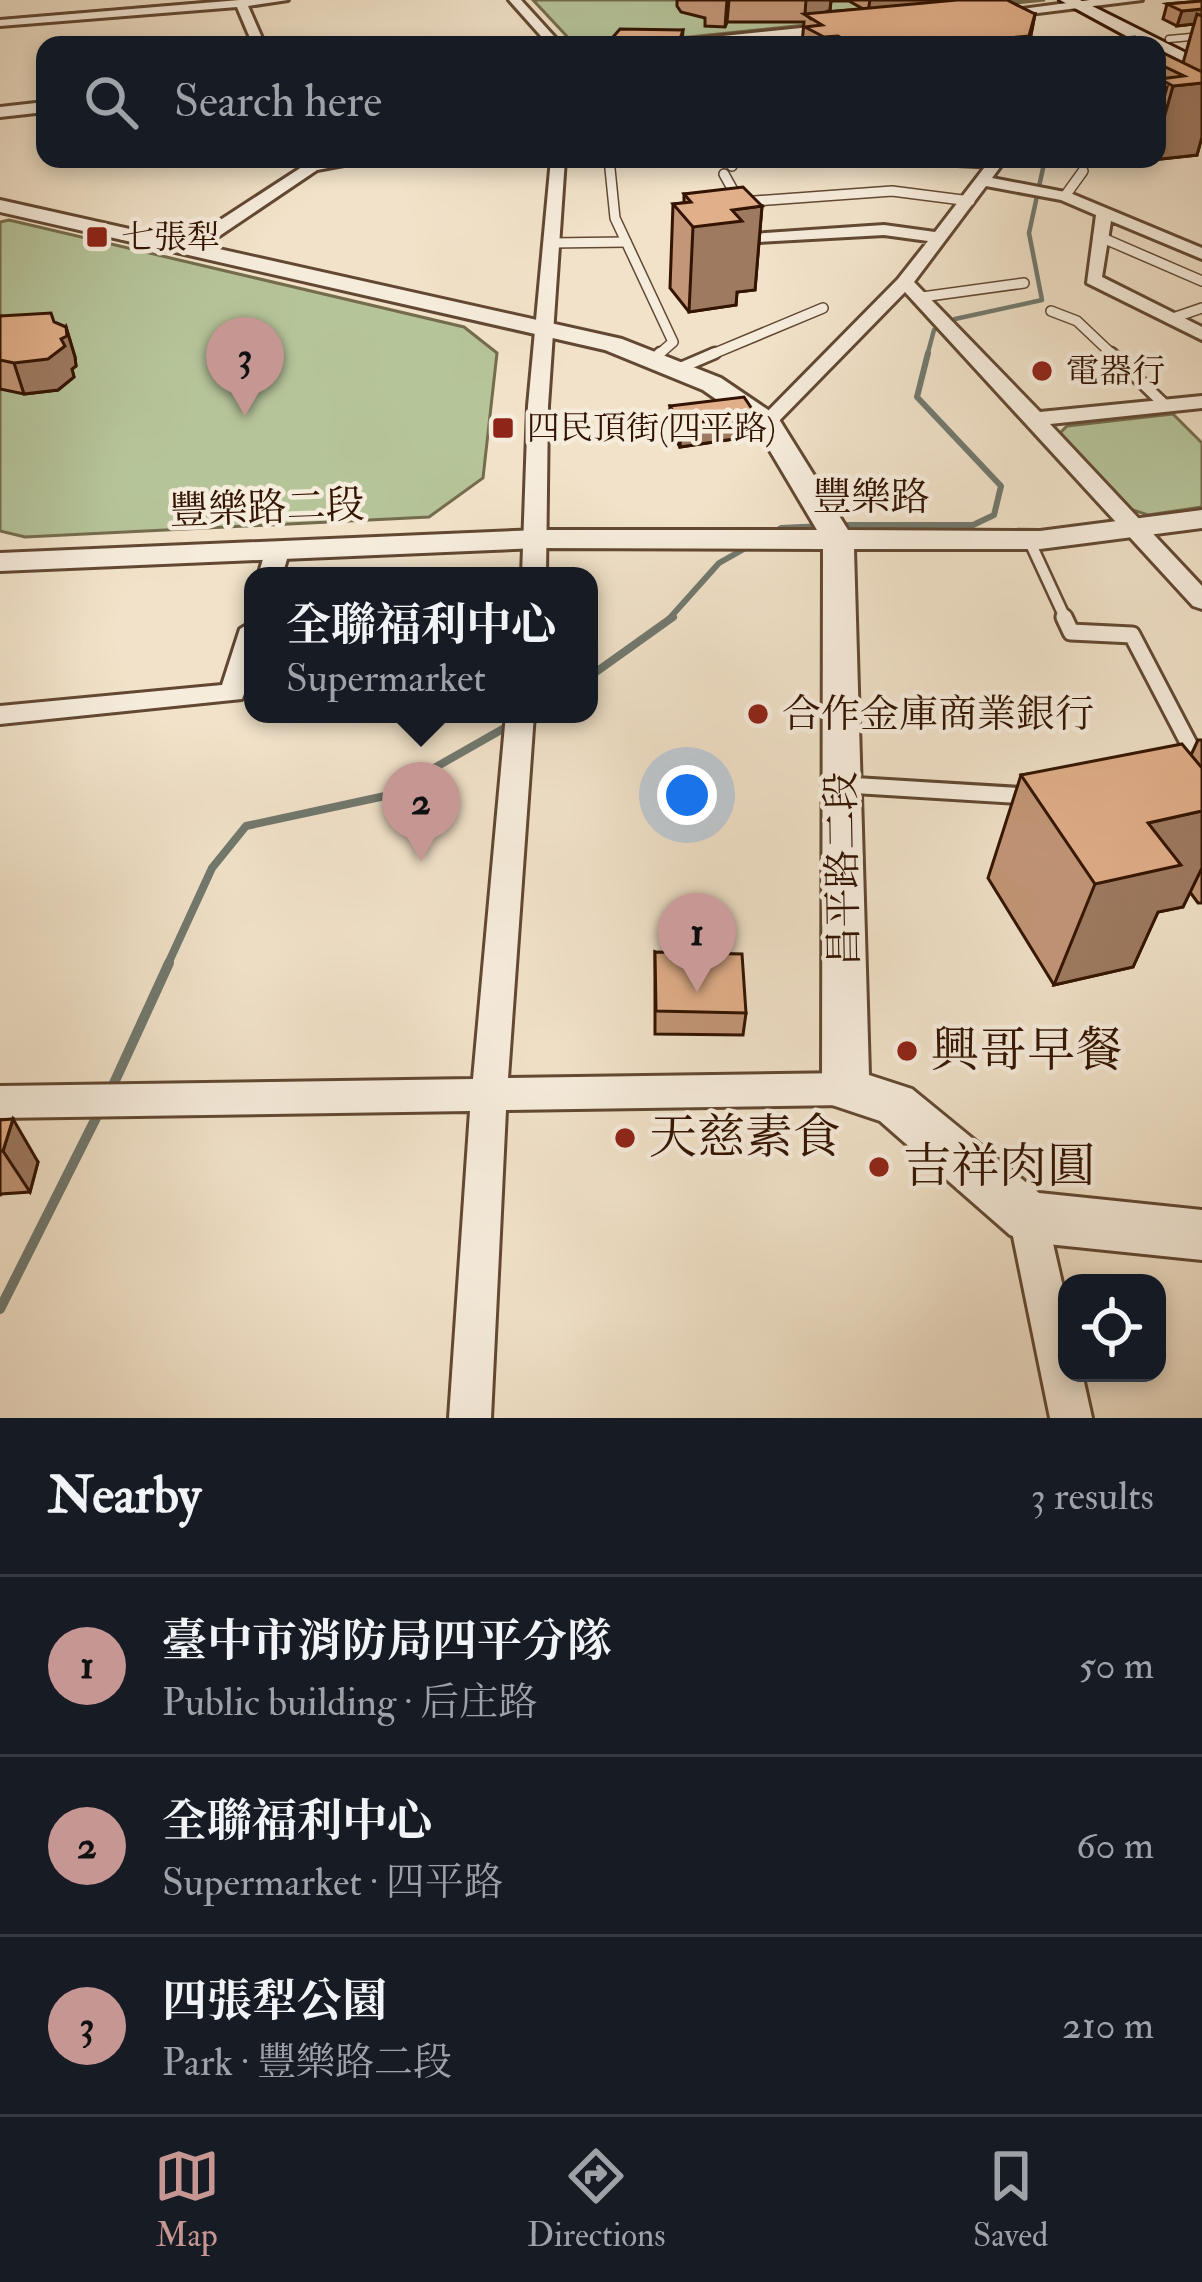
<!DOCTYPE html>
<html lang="en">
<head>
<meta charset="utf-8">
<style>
	:root { --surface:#171b24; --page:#242831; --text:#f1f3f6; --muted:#9ea1a6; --line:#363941; --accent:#c59692 }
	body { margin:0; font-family:"IM FELL Double Pica","Noto Serif TC",serif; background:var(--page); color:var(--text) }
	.controls { position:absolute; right:36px; bottom:36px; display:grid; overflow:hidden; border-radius:24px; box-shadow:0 6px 18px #0003 }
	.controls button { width:108px; height:108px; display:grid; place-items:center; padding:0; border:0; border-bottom:3px solid var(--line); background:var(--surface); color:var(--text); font:60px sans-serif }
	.you { position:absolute; left:687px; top:795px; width:42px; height:42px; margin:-30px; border:9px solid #fff; border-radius:50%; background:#1a73e8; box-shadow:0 0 0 18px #1a73e833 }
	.badge { display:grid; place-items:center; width:78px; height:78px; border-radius:50%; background:var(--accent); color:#111; font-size:39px; font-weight:700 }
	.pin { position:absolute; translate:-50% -99px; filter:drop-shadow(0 3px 6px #0008) }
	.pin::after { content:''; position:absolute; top:63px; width:42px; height:36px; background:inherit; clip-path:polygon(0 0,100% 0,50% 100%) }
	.popup { position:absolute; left:244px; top:567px; width:354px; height:156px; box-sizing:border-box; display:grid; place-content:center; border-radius:24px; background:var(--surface); filter:drop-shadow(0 3px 9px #0005); font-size:39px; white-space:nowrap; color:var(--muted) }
	.popup b { font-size:45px; color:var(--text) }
	.popup::after { content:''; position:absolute; left:50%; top:100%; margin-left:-24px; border:24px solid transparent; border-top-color:var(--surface) }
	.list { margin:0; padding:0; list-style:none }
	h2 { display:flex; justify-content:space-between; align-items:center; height:156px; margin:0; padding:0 48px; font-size:51px }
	h2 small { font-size:39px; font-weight:400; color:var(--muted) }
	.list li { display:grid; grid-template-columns:78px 1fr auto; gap:36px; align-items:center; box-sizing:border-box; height:180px; padding:0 48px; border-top:3px solid var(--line) }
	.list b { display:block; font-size:45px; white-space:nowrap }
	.list p { margin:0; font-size:39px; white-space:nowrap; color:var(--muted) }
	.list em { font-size:39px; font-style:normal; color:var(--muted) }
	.icon { flex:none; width:66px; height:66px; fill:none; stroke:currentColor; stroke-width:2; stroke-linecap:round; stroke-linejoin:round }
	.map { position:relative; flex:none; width:1202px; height:1418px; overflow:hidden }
	.search { position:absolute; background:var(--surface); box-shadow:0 6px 18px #0003; left:36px; right:36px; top:36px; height:132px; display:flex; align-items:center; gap:30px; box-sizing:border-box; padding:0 42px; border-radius:24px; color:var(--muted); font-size:45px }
	.sheet { height:696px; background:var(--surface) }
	nav { display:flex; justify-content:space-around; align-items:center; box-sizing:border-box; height:168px; border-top:3px solid var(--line); background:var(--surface); font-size:33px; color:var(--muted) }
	nav a { display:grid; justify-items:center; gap:6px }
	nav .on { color:var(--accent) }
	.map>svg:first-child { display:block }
</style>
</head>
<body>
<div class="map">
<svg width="1202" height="1418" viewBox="0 0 1202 1418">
	<rect width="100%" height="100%" fill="#f1e2c9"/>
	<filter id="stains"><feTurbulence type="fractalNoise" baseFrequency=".00167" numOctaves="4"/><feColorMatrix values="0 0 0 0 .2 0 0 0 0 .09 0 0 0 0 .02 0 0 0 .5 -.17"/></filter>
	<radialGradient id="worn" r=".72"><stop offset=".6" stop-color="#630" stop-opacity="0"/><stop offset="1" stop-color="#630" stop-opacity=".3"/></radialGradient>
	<g fill="#b6c49a" stroke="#746c4d" stroke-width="3">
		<polygon points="533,0 1045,0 612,45 575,45"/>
		<polygon points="9,220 464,327 497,353 483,478 429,517 25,537 0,531 0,222"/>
		<polygon points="1173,414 1202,443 1202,507 1148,515 1130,509 1060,433 1067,426"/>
	</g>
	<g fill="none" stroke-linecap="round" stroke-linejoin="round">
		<polyline stroke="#71796e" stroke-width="3" points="0,19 225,0"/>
		<polyline stroke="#71796e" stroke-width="4.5" points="927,356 934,330 955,319 1042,300 1029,233 1045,159"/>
		<g stroke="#71796e" stroke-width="6">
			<polyline points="839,525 973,525 994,515 1001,486 917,397 928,353"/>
			<polyline points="769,535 781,528 824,526"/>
			<polyline points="668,620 719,563 751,545"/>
		</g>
		<g stroke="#71796e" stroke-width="8">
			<polyline points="589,677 673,617"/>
			<polyline points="167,966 212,868 246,826 385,796 529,714"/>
		</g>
		<g stroke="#71796e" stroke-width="10">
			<polyline points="109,1094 169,963"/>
			<polyline points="0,1309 99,1112"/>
		</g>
		<defs>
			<g id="service-far3">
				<polyline points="772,37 783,45"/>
				<polyline points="1169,39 1202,36"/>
			</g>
			<g id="service-far2">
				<polyline points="609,159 615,218 673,342 657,356"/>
				<polyline points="899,159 996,164"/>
				<polyline points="732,166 735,159"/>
				<polyline points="724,174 739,201"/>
				<polyline points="1065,196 1083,171"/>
				<polyline points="742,202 892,191 970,201"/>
				<polyline points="1098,236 1202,281"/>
				<polyline points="551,243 626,242"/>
				<polyline points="922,297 1024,283"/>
				<polyline points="1051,311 1077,321 1114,356"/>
				<polyline points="1170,319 1202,308"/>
				<polyline points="708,356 823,308"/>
			</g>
			<g id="service-far1">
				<polyline points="1111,353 1166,406"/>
				<polyline points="655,358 660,353"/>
				<polyline points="680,368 715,353"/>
				<polyline points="1029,540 1066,620"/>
			</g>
			<g id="service">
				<polyline points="1064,617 1071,632 1132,635 1202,769"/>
				<polyline points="847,785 1028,796"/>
			</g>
			<g id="minor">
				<polygon points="240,0 288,0 248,6 265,45 253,45 237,7 0,26 0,20"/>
				<polygon points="509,0 521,0 562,45 549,45"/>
				<polygon points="303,159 376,159 317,170 194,253 182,253 182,245 305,165"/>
				<polygon points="551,159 565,159 548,406 546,576 522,576 528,406"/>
				<polygon points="991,159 1006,159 992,178 1070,193 1202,248 1202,259 1111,221 1102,277 1202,327 1202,340 1087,283 1096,215 1061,200 986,186 914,282 1040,412 1202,396 1202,408 1050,424 1202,586 1202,609 1193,606 905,292 774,426 760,426 757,422 898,279 928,241 884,235 758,242 750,237 752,234 884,225 935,232"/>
				<polygon points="278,542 290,549 282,576 258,576 266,549"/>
				<polygon points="253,621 253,671 242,699 0,724 0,706 222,685 240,629"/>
				<polygon points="506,714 534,714 508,1078 846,1073 859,1078 864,1089 859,1100 846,1105 506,1110 491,1418 449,1418 470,1111 0,1118 0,1086 473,1079"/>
				<polygon points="1028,1198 1042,1204 1047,1217 1067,1305 1067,1373 1082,1373 1092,1418 1050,1418 1009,1217 1014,1204"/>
			</g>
			<g id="tertiary">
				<polygon points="1090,0 1142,0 983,20 975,15"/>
				<polygon points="850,23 856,25 856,31 732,45 677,45 685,40"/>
				<polygon points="45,102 45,112 0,117 0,107"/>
				<polygon points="0,200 622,339 721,378 777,416 848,530 1040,531 1202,510 1202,528 1040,549 854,549 869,1075 912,1089 1039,1193 1202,1210 1202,1260 1028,1242 1010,1235 880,1121 829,1104 822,1089 823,549 538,548 0,571 0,553 538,530 817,530 756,427 703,390 605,350 0,212"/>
			</g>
			<polygon id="secondary" points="1060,0 1080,0 1202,61 1202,73 1157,52 1157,45 1143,45"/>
		</defs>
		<use href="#service-far3" stroke="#624832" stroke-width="9"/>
		<use href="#service-far2" stroke="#624832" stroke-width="12"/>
		<use href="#service-far1" stroke="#624832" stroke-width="15"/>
		<use href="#service" stroke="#624832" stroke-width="21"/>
		<use href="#minor" stroke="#624832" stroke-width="6"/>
		<use href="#tertiary" stroke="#624832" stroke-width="6"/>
		<use href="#secondary" stroke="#331400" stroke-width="6"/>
		<use href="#service-far3" stroke="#f6ecdc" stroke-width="6"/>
		<use href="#service-far2" stroke="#f6ecdc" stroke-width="9"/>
		<use href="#service-far1" stroke="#f6ecdc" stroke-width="10"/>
		<use href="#service" stroke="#f6ecdc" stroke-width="15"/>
		<use href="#minor" fill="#f6ecdc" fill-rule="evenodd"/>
		<use href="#tertiary" fill="#f6ecdc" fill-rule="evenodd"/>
		<use href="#secondary" fill="#f6ecdc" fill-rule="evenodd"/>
	</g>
	<g fill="#c29677" stroke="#331400" stroke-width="3" fill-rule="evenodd">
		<path d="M677,0H955L1035,14L1029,45H803L802,43L804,22H727L725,27L705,26V18L681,12L677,6ZM831,1H849L863,9L825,12L830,10Z"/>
		<polygon points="1202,1 1202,137 1197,155 1152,160 1150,159 1157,159 1157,50 1183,63 1194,24 1177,26 1163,19 1167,4"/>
		<polygon points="683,30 682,45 606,45"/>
		<polygon points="1098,159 1147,159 1146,161 1109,166"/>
		<polygon points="684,194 762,206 755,290 737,292 736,305 689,312 670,288 673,204 684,203"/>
		<polygon points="0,316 54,322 66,327 75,357 76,366 72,369 74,377 58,390 24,394 0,389"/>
		<polygon points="670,406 754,436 680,447 669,428"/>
		<polygon points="1198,740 1202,740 1202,903 1198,903 1190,892 1183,907 1158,912 1133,967 1054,985 988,878 1021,775 1191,755"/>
		<polygon points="655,952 746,1013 743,1035 655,1034"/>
		<polygon points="0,1120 38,1162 30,1192 1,1194 0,1196"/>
	</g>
	<g fill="#9e7a61" stroke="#331400" stroke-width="3">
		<polygon points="727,0 729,0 727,22 725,27"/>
		<polygon points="806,0 831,0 830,10 811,19 805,14"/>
		<polygon points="870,0 955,0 868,12"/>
		<polygon points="1202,9 1202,16 1197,14 1194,24 1177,26 1182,11"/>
		<polygon points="1035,14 1029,45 941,45"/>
		<polygon points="838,36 837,45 823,45 824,37"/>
		<polygon points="1202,83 1202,137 1197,155 1152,160 1157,159 1157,143 1173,86"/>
		<polygon points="1167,87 1157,123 1157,88"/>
		<polygon points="1111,159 1147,159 1146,161 1109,166"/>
		<polygon points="762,206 755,290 737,292 736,305 689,312 693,227 732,210"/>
		<polygon points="66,327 75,357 76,366 72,369 74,377 58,390 24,394 14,363 61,339"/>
		<polygon points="756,415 754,436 680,447 681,425"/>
		<polygon points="1202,811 1202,868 1183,907 1158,912 1133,967 1054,985 1095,884 1148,823"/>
		<polygon points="13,1119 38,1162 30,1192 3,1151"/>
	</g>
	<g fill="#e1af8a" stroke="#331400" stroke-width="3">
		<polygon points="957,0 1007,0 1035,14 1029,36 941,45 889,45 850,43 838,36 824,37 805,27 822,25 804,14"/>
		<polygon points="1202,1 1202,9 1182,11 1167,4"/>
		<polygon points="620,29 683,30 680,39 653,38 648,45 606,45"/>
		<polygon points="1135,37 1152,45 1099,45 1092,41"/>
		<polygon points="817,41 848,45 814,45"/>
		<polygon points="1157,50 1202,72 1202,83 1173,86 1160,79 1184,76 1157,63"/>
		<polygon points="743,187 762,206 732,210 742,221 693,227 673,204 691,202 684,194"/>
		<polygon points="51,313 54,322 66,327 67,336 61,339 65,346 48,359 14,363 0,360 0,316"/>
		<polygon points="744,397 756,415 681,425 670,406"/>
		<polygon points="1182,744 1202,768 1202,811 1148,823 1181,865 1095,884 1021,775"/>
		<polygon points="655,952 742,954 746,1013 656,1011"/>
		<polygon points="13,1119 3,1151 0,1151 0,1120"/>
	</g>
	<g fill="#8f2418" stroke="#f6ecdc" stroke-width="4.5">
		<rect x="85" y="225" width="24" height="24" rx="6"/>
		<circle cx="1042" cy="371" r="12"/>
		<rect x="491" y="416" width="24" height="24" rx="6"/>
		<circle cx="758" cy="714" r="12"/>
		<circle cx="907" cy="1051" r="12"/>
		<circle cx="625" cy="1138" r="12"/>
		<circle cx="879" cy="1167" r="12"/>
	</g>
	<g text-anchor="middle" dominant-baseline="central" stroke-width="9" stroke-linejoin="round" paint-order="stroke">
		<g font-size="33" fill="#331400" stroke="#f6ecdc" text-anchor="start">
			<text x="121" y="237">七張犁</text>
			<text x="1066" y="371">電器行</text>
			<text x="527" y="428">四民頂街(四平路)</text>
		</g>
		<g font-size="39" fill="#331400" stroke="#f6ecdc">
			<text x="871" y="497">豐樂路</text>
			<text transform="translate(267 508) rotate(-2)">豐樂路二段</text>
			<text transform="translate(843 869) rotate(-91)">昌平路二段</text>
		</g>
		<g font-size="39" fill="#331400" stroke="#f6ecdc" text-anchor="start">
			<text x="782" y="714">合作金庫商業銀行</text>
		</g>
		<g font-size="48" fill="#331400" stroke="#f6ecdc" text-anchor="start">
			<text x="931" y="1051">興哥早餐</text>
			<text x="649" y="1138">天慈素食</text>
			<text x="903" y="1167">吉祥肉圓</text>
		</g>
	</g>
	<rect width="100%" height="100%" filter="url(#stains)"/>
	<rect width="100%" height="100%" fill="url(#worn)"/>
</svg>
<div class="controls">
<button><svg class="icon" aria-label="locate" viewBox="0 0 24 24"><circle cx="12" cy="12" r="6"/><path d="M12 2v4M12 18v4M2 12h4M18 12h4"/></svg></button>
</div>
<div class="you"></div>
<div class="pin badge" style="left:697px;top:992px">1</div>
<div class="pin badge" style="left:421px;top:861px">2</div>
<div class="popup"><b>全聯福利中心</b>Supermarket</div>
<div class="pin badge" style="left:245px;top:416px">3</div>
<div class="search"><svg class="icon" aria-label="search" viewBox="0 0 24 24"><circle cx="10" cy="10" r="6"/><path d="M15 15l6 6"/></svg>Search here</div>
</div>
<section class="sheet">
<h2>Nearby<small>3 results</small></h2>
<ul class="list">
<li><span class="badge">1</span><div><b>臺中市消防局四平分隊</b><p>Public building · 后庄路</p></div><em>50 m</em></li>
<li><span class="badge">2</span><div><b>全聯福利中心</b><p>Supermarket · 四平路</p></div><em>60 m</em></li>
<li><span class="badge">3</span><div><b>四張犁公園</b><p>Park · 豐樂路二段</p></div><em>210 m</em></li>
</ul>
</section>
<nav>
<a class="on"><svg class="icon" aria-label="map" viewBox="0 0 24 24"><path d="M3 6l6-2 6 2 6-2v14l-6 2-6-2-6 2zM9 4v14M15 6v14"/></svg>Map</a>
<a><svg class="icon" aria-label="directions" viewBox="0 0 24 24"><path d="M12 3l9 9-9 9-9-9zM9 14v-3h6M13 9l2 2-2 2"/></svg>Directions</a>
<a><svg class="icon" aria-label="saved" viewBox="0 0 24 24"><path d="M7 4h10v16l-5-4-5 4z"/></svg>Saved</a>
</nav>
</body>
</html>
